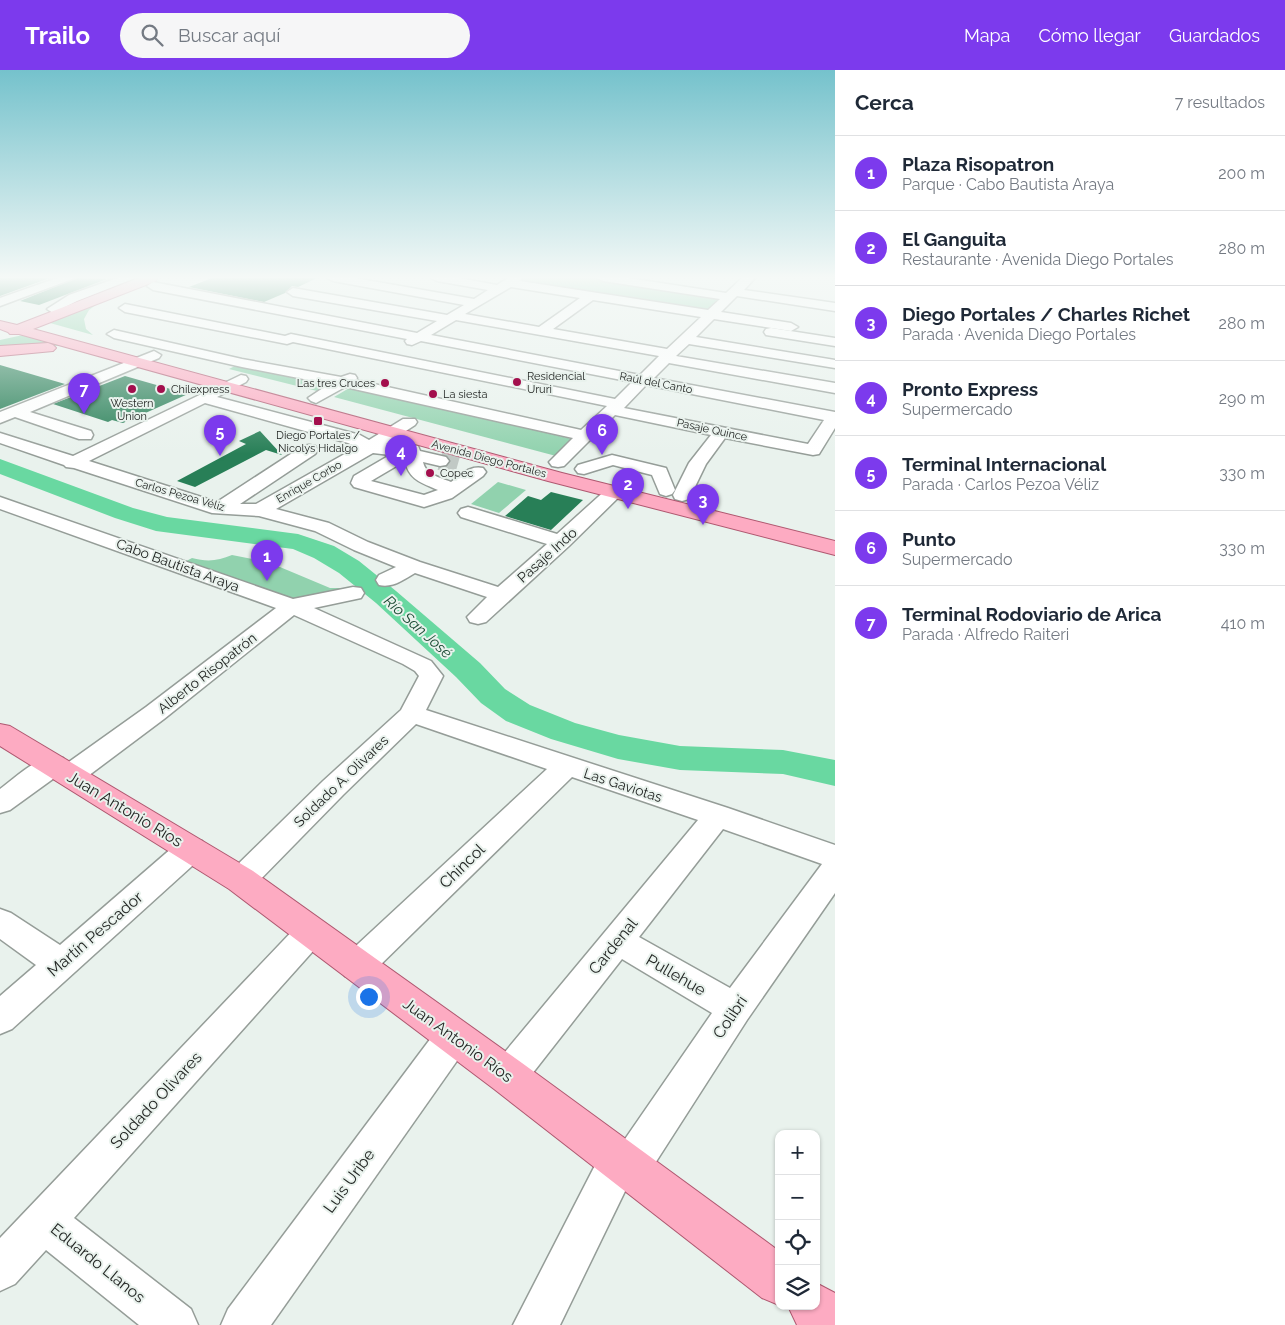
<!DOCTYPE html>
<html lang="es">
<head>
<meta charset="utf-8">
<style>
	:root { --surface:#fff; --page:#f6f6f7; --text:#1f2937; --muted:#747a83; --line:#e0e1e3; --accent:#7c3aed }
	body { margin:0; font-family:Raleway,sans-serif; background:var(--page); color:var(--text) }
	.controls { position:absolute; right:15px; bottom:15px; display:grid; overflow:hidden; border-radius:10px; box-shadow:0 1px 4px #0004 }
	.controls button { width:45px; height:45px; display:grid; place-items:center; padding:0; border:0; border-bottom:1px solid var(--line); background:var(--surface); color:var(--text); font:25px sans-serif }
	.you { position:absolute; left:368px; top:926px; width:18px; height:18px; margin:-12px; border:4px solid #fff; border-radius:50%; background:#1a73e8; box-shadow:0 0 0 8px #1a73e833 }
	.badge { display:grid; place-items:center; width:32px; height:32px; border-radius:50%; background:var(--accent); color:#fff; font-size:16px; font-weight:700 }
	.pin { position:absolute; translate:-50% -41px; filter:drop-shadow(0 1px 2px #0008) }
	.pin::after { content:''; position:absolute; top:26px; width:18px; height:15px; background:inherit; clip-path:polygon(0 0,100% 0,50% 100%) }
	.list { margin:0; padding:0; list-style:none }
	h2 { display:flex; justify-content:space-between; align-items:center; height:65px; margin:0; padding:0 20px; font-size:21px }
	h2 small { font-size:16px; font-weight:400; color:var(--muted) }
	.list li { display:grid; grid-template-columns:32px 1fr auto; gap:15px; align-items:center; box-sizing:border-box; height:75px; padding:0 20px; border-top:1px solid var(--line) }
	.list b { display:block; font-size:19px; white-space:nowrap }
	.list p { margin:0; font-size:16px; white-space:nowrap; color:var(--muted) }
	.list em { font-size:16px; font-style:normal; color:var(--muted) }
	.icon { flex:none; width:28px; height:28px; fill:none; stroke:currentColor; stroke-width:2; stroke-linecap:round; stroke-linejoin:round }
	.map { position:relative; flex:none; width:835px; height:1255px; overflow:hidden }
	header { display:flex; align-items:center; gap:30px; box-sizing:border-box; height:70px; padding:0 25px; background:var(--accent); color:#fff }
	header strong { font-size:24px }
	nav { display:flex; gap:28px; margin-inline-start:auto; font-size:18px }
	.search { width:350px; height:45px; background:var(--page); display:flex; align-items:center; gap:12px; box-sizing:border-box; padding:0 18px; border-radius:28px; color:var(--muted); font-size:19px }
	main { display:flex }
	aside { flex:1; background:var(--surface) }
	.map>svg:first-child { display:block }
</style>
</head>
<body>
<header>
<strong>Trailo</strong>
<div class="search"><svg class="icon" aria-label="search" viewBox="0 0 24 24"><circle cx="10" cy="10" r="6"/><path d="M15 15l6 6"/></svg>Buscar aquí</div>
<nav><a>Mapa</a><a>Cómo llegar</a><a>Guardados</a></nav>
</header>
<main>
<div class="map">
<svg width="835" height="1255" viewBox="0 0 835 1255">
	<rect width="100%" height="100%" fill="#e9f2ed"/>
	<g fill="#91d2ae">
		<polygon points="523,208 595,208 724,228 707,243 515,213"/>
		<polygon points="100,232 89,240 84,249 86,259 93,265 50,253"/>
		<polygon points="23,265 69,276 31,276 0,278 0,270"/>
		<polygon points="237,295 335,312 317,321 229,299"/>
		<polygon points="351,317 572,369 556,386 334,327"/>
		<polygon points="498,412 526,420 499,443 471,434"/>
		<path d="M232,485L268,492L330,518H340L353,523L292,536L179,495L192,488C207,492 218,491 232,485Z"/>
	</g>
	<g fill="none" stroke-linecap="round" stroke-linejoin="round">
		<polygon fill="#69d8a1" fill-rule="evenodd" points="0,389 133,438 167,447 298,464 334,476 359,491 396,521 480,593 505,619 530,635 575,653 619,665 680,676 783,680 835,690 835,716 783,704 680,700 618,689 551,669 506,651 481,633 456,607 376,533 339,503 314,488 293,479 156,461 115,448 0,404"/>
	</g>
	<g fill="#287f57">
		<polygon points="0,208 50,208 0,226"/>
		<polygon points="77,208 107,209 39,235 20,231"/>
		<polygon points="212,208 317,208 298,217 292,216 285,223 264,232 189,217"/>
		<polygon points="0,295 65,314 0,339"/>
		<polygon points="125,306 188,324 123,353 112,350 108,352 53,334"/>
		<polygon points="260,361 282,385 266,380 195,417 177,411 246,374 239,371"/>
		<polygon points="551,422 583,430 551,460 505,446 528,426 541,430"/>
	</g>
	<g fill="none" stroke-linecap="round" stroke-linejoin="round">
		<polyline stroke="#c1c9c5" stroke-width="18" stroke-dasharray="18 9" stroke-linecap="butt" points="440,391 458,396"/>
		<defs>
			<g id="minor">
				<polygon points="57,208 75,208 0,236 0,228"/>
				<polygon points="117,208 135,208 77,231 53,243 47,239 69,225"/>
				<path d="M327,208H355L474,229L488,220L437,211L431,208H459L497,215L508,208H523L520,211L708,240L720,229L603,211L597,208H628L726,223L742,208H755L744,220L835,233V241L737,226L721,242L791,253L798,257L791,261L714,249L696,267L835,290V298L689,274L676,286L835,313V323L669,293L654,308L835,342V358L819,384L813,385L725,368L706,394L691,425L689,429L682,431L675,429L673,425L689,393L711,365L615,345L564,396L558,397L552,396L549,392L573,368L345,317L316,333L311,331L308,328L329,314L242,297L114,268L107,264L114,260L242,289L341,307L350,304L355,305L357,308L356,310L581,360L607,336L293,272L287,274L125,242L119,238L125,234L285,266L291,264L615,329L632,312L421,271L412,275L407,274L405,271L407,269L153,220L147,216L153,212L417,263L437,251L293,226L287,222L293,218L447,245L464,235L333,211ZM511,217L580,228L539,257L465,244ZM593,230L701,247L667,279L553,259ZM456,250L659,286L640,305L431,265ZM646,315L824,350L808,374L624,338Z"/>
				<polygon points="771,258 835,268 835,276 766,265 764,262 766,259"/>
				<polygon points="154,281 161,285 159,288 30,342 91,361 93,365 91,369 79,369 15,347 0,353 0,342"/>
				<path d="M241,305L246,306L248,309L246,312L217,327L360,365L369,370L403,349H415L417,352L415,355L386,374L404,377L412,375L418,376L420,381L446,387L449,391L446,395L440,396L423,392C426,405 439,407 451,412C461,405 470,395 483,398L486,402L483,406L452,428L424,437L354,417L351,413L354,406L390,385L373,383L276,439L329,453L368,472L420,492L498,517L547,474L461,447L458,443L461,439L468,437L475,439L557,464L608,418L615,416L622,418L624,422L569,476L486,552L478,554L470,552L467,547L487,527L415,503C403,510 393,518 379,515L376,510L379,505L396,497L354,480L315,461L259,446L212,443L74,398L66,397L64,395L0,373V363L73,386ZM205,333L348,373L357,377L256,434H240L315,384L318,380L315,376L309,375L303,376L217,432L89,391ZM405,391C409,410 422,413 438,420L424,425L371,411Z"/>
				<polygon points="612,385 666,398 675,420 672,424 666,426 660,424 652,405 613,395 584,404 578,403 575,399 578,395"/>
				<path d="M0,427L293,529L353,517L361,518L364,523L361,528L314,538L431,591L443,606L426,640L728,738L835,775V823L747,950L643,1112L629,1118L627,1117L560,1255H513L605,1076L619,1070L623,1072L712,943L622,889L521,1018L508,1023L495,1018L489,1006L495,994L698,750L572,707L369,906L357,910L345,906L340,896L345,886L547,699L416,654L343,725L252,818L241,822L230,818L226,810L230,802L323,711L401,640L419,606L415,601L403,594L294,545L164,649L80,712L70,715L60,712L57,706L10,740L0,743V719C18,706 40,682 63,688L66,694L146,637L276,538L0,439ZM723,759L822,794L730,918L639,867Z"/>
				<polygon points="191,768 202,771 206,779 202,787 12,959 0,964 0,926 36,895 0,869 0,839 11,843 60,875 180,771"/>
				<polygon points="311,849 322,853 327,862 322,871 74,1148 191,1239 198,1255 139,1255 46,1180 15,1214 0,1221 0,1168 300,853"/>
				<polygon points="453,951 466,956 471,967 466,978 271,1255 221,1255 228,1239 440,956"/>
			</g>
			<g id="major">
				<polygon points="139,208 157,208 156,211 33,259 562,403 835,471 835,485 548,411 19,264 10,264 8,262 0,259 0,251 17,255"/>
				<polygon points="48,273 53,275 56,278 53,281 0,286 0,276"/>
				<polygon points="0,654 10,656 253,801 522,993 779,1181 779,1235 762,1228 494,1019 229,819 0,676"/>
				<polygon points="816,1213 835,1223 835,1255 797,1255 788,1236 816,1236"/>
			</g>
		</defs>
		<use href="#minor" stroke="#959d98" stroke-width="3"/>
		<use href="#major" stroke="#af5870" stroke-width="2"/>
		<use href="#minor" fill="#fff" fill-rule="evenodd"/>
		<use href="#major" fill="#fdabc2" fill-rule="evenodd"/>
	</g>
	<linearGradient id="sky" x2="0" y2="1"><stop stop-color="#75c2cc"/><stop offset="0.54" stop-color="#f5f9f7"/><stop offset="1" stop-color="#f5f9f7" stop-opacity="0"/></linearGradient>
	<rect width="835" height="384" fill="url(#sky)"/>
	<g fill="#a30f4d" stroke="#e9f2ed" stroke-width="2">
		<circle cx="517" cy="312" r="5"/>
		<circle cx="385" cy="313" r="5"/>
		<circle cx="132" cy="319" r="5"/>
		<circle cx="161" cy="319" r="5"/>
		<circle cx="433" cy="324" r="5"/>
		<rect x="313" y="346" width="10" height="10" rx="2.5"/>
		<circle cx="430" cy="403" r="5"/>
	</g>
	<g text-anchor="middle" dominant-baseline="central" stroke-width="4" stroke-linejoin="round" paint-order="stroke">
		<g font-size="11" fill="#232624" stroke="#e9f2ed" text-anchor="start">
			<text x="527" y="306">Residencial<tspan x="527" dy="13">Ururi</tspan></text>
			<text x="375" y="313" text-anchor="end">Las tres Cruces</text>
			<text x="171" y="319">Chilexpress</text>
			<text x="443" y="324">La siesta</text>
			<text x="132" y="333" text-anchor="middle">Western<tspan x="132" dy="13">Union</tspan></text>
			<text x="318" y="365" text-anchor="middle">Diego Portales /<tspan x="318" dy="13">Nicolys Hidalgo</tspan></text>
			<text x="440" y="403">Copec</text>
		</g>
		<g font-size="11" fill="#232624" stroke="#e9f2ed">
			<text transform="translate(656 313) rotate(11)">Raúl del Canto</text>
			<text transform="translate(712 360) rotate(12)">Pasaje Quince</text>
			<text transform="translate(489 389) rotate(15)">Avenida Diego Portales</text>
			<text transform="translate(309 412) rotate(-30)">Enrique Corbo</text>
			<text transform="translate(180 425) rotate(16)">Carlos Pezoa Véliz</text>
		</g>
		<g font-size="14" fill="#232624" stroke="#e9f2ed">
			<text transform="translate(547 485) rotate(-42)">Pasaje Indo</text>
			<text transform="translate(178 495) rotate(20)">Cabo Bautista Araya</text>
			<text transform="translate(207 603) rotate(-38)">Alberto Risopatrón</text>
			<text transform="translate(341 711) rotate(-44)">Soldado A. Olivares</text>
			<text transform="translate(623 715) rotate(18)">Las Gaviotas</text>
		</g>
		<g font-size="15" font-style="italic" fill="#1d4b35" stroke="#e9f2ed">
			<text transform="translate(418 557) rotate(42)">Río San José</text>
		</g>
		<g font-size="16" fill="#232624" stroke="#e9f2ed">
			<text transform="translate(125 739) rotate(31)">Juan Antonio Ríos</text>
			<text transform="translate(462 796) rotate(-44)">Chincol</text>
			<text transform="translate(95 864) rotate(-41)">Martín Pescador</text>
			<text transform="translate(613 876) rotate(-51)">Cardenal</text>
			<text transform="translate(676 905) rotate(30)">Pullehue</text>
			<text transform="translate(730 947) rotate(-56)">Colibrí</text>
			<text transform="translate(458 970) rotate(36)">Juan Antonio Ríos</text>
			<text transform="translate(156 1030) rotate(-47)">Soldado Olivares</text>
			<text transform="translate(349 1111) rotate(-54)">Luis Uribe</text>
			<text transform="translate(98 1193) rotate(39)">Eduardo Llanos</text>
		</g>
	</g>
</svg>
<div class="controls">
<button>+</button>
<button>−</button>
<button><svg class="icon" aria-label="locate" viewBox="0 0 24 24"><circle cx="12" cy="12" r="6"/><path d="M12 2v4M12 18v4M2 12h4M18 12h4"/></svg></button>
<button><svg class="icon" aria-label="layers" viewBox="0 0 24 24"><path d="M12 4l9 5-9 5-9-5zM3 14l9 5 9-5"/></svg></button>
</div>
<div class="you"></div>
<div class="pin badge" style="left:267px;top:511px">1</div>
<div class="pin badge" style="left:628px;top:439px">2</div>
<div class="pin badge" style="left:703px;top:455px">3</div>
<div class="pin badge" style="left:401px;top:406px">4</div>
<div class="pin badge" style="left:220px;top:386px">5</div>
<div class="pin badge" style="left:602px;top:385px">6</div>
<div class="pin badge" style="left:84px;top:344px">7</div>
</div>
<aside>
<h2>Cerca<small>7 resultados</small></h2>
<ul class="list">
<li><span class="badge">1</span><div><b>Plaza Risopatron</b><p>Parque · Cabo Bautista Araya</p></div><em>200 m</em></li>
<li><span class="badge">2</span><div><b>El Ganguita</b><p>Restaurante · Avenida Diego Portales</p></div><em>280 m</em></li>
<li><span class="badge">3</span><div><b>Diego Portales / Charles Richet</b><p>Parada · Avenida Diego Portales</p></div><em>280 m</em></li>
<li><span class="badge">4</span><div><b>Pronto Express</b><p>Supermercado</p></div><em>290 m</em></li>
<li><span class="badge">5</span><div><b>Terminal Internacional</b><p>Parada · Carlos Pezoa Véliz</p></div><em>330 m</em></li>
<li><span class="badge">6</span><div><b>Punto</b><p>Supermercado</p></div><em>330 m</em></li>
<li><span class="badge">7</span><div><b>Terminal Rodoviario de Arica</b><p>Parada · Alfredo Raiteri</p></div><em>410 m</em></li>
</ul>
</aside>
</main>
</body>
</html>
